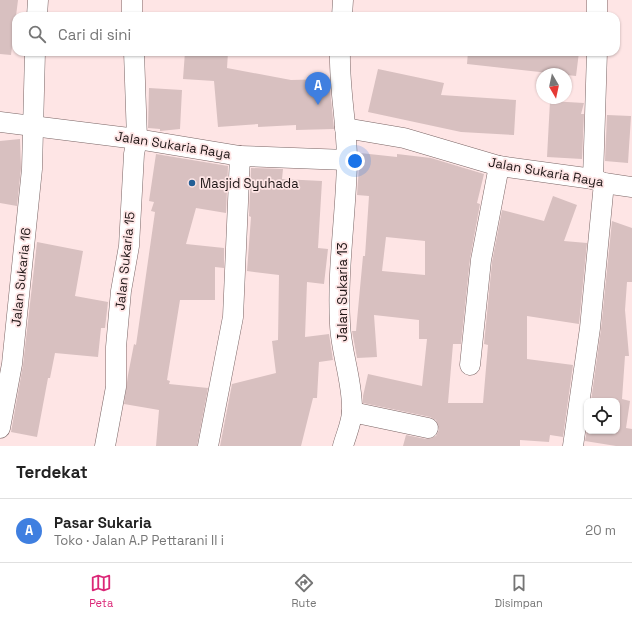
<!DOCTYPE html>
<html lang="id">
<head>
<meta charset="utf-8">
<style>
	:root { --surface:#fff; --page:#f2f2f2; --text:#222; --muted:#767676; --line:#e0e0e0; --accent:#db2777 }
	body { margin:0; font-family:"Space Grotesk",sans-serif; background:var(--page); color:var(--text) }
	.controls { position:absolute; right:12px; bottom:12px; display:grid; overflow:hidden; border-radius:8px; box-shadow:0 1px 3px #0004 }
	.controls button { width:36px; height:36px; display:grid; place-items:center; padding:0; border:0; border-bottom:1px solid var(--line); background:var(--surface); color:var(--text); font:20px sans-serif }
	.compass { position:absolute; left:536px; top:68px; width:36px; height:36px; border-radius:50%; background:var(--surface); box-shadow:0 1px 3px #0004; rotate:171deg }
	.you { position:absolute; left:355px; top:161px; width:14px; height:14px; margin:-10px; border:3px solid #fff; border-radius:50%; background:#1a73e8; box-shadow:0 0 0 6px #1a73e833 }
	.badge { display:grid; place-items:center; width:26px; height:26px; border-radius:50%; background:var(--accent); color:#fff; font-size:13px; font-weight:700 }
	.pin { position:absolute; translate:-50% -33px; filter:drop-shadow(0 1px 2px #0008) }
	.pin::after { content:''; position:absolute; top:21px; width:14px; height:12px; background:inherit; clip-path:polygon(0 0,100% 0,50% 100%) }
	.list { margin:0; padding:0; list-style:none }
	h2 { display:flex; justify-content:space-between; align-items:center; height:52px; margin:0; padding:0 16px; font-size:17px }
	h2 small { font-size:13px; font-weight:400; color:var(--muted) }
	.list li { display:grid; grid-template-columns:26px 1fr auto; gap:12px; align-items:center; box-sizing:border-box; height:64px; padding:0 16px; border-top:1px solid var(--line) }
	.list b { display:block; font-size:15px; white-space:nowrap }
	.list p { margin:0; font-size:13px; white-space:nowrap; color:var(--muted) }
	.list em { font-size:13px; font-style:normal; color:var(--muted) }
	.icon { flex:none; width:22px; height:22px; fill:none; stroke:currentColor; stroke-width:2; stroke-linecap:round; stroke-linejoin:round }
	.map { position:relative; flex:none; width:632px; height:446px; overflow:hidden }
	.search { position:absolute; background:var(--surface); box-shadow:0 1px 3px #0004; left:12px; right:12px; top:12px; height:44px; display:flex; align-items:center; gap:10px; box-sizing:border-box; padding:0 14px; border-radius:12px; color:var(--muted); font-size:15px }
	.sheet { height:116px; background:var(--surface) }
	nav { display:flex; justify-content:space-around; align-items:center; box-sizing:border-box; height:56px; border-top:1px solid var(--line); background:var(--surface); font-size:11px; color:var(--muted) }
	nav a { display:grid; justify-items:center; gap:2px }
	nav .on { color:var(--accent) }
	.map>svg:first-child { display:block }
</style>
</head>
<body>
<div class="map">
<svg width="632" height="446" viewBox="0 0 632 446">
	<rect width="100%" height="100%" fill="#fee5e5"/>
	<g fill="#d8c0c0" fill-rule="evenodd">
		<polygon points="0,0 18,0 11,55 0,54"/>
		<polygon points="185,52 228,52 227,68 291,80 329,79 334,129 296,130 296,125 258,127 258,124 218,127 214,81 183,79"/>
		<polygon points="468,52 579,52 576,76 467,64"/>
		<polygon points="378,69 444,83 441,95 516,100 514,135 461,132 368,112"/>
		<polygon points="149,88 182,90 180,129 160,131 160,129 148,128"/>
		<polygon points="550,101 584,103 581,114 584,114 582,159 547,157"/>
		<polygon points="607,115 631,116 628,163 605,161"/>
		<polygon points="20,139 21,168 17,206 0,203 0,141"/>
		<path d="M360,153L397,157V154L431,158L484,174L477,203L480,204L470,259L461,344H453L448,403H483L488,345L484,344L492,262L502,210L544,221L553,196L577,205L564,241L587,243L579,324L527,316V359L573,365L563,437L550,435L549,442L520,440V446H403L406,435L426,439L436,436L439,430L436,420L430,417L363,403V396L368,374L422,386L427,339H419V320L374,315L377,357L357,358L352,331H356L363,256H365L369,196L357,195ZM386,237L425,241V275L382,271Z"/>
		<polygon points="156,154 228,166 226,213 196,208 186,244 224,248 224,268 215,267 215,300 180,300 167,380 170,381 169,384 208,388 197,446 156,446 159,410 124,404 128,375 134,344 136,345 155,212 151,211 154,202 149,201"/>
		<polygon points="251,168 283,169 282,179 322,181 318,248 328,249 324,284 307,282 305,337 329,334 333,360 319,362 317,398 313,398 301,446 220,446 232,384 276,373 272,341 278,340 279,275 247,271 251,217 249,216"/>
		<polygon points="612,221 632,228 632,282 627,282 625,310 629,356 625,356 622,399 630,401 626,428 632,429 632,446 616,446 585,441 587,429 587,431 617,431 617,401 591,401 601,329"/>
		<polygon points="37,242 83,251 75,296 108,302 105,328 101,328 98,357 55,353 50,378 48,378 37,437 11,432 23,365"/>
	</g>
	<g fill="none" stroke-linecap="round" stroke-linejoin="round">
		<defs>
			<g id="minor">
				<polyline points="132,0 132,16"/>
				<polyline points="597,0 597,16"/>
				<polyline points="37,16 38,0"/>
				<polyline points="342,16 343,0"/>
				<path d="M340,52C339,88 347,124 347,161C346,215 337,269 340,324C341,353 353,382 352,411C352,422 346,435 343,446"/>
				<polyline points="0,122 137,139 240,156 347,160"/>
				<polyline points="345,128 404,138 499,166 593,179 604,183 632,187"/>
				<polyline points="593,179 597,52"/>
				<polyline points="470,365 481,260 499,166"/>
				<polyline points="352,412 428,428"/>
				<polyline points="0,428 12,364 32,169 35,52"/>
				<polyline points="105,446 116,387 116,347 121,291 129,246 134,154 137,139 134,52"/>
				<polyline points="208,446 233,317 240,156"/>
				<polyline points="573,446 590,328 604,183"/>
			</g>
		</defs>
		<use href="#minor" stroke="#7a6565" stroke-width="21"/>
		<use href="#minor" stroke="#fff" stroke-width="20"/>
	</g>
	<circle fill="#235f96" stroke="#fee5e5" stroke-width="1.5" cx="192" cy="183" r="4"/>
	<g text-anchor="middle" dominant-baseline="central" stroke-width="3.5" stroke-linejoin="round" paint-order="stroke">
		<g font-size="13" fill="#1f1616" stroke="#fee5e5">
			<text transform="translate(173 145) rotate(9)">Jalan Sukaria Raya</text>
			<text transform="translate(546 172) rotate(10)">Jalan Sukaria Raya</text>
			<text transform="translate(125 261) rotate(-84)">Jalan Sukaria 15</text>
			<text transform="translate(21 277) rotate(-84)">Jalan Sukaria 16</text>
			<text transform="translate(342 292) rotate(-90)">Jalan Sukaria 13</text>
		</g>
		<g font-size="13" fill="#1f1616" stroke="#fee5e5" text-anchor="start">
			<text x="200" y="183">Masjid Syuhada</text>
		</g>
	</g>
</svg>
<div class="controls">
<button><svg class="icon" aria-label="locate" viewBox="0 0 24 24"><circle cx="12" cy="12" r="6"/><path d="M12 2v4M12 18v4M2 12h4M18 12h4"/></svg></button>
</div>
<svg class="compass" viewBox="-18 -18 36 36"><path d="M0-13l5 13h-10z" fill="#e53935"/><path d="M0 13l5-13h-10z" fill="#767676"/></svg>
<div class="you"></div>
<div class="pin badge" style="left:318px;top:105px;background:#3f7fe0">A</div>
<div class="search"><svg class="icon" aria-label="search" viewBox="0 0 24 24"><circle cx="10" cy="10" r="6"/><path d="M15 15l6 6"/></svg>Cari di sini</div>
</div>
<section class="sheet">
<h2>Terdekat<small></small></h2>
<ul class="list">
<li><span class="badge" style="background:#3f7fe0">A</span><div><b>Pasar Sukaria</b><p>Toko · Jalan A.P Pettarani II i</p></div><em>20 m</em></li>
</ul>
</section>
<nav>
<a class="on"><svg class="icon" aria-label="map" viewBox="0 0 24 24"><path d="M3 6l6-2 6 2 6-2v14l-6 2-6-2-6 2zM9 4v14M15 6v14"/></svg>Peta</a>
<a><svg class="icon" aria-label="directions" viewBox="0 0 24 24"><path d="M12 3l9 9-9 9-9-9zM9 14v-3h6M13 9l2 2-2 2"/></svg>Rute</a>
<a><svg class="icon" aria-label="saved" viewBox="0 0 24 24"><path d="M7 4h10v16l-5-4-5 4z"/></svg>Disimpan</a>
</nav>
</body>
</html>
